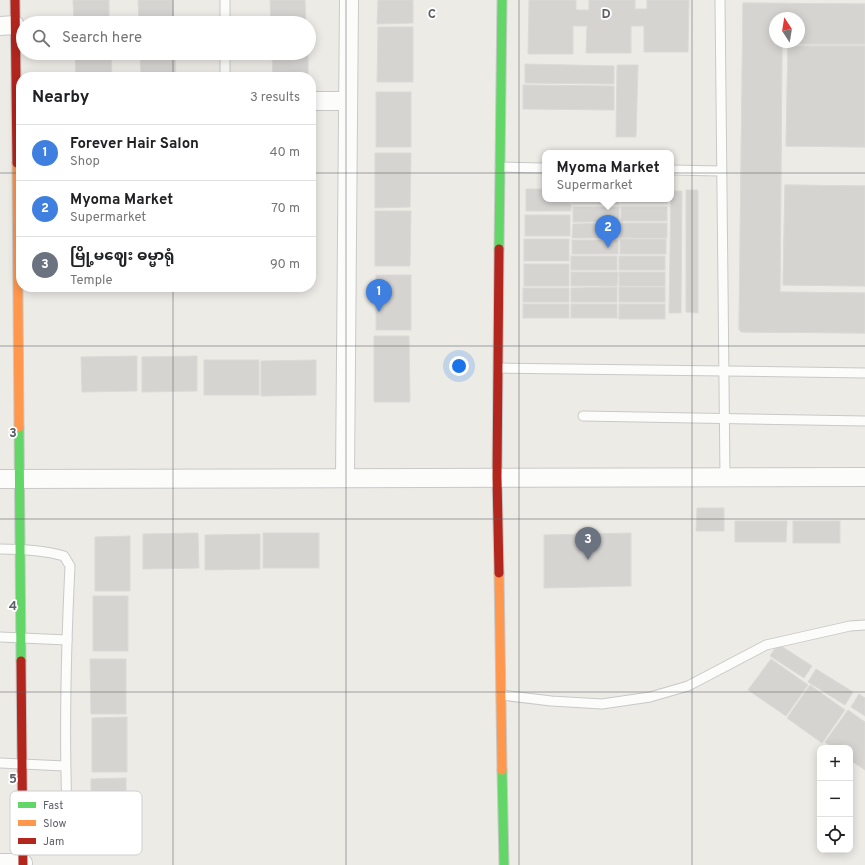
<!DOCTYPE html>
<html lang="en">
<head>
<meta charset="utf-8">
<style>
	:root { --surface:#fff; --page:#f2f2f2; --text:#202124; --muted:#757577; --line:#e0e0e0; --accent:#7c3aed }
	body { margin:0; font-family:Overpass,"Noto Sans Myanmar",sans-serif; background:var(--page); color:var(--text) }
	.controls { position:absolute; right:12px; bottom:12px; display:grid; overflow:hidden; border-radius:8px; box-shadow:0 2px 10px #0003 }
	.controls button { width:36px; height:36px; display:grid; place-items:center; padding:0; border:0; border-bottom:1px solid var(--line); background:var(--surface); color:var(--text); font:20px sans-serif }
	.compass { position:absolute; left:769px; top:12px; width:36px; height:36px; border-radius:50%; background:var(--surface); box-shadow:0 2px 10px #0003; rotate:348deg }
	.you { position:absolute; left:459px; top:366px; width:14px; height:14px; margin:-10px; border:3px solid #fff; border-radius:50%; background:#1a73e8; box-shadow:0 0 0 6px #1a73e833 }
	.badge { display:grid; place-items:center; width:26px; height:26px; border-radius:50%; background:var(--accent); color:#fff; font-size:13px; font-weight:700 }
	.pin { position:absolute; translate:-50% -33px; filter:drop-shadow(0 1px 2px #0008) }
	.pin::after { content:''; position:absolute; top:21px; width:14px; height:12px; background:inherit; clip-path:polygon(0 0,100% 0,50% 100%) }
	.popup { position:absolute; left:542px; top:150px; width:132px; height:52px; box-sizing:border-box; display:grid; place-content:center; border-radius:8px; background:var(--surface); filter:drop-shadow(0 1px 3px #0005); font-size:13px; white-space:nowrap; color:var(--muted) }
	.popup b { font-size:15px; color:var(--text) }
	.popup::after { content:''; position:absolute; left:50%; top:100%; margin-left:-8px; border:8px solid transparent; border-top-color:var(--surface) }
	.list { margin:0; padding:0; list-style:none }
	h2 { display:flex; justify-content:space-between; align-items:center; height:52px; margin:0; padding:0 16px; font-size:17px }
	h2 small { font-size:13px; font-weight:400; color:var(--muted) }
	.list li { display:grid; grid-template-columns:26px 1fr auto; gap:12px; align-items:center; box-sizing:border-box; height:56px; padding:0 16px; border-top:1px solid var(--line) }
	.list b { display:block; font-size:15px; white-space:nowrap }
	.list p { margin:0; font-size:13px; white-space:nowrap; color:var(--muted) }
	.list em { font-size:13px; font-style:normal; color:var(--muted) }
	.icon { flex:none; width:22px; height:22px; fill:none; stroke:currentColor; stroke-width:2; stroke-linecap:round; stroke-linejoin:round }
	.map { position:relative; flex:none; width:865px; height:865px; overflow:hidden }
	.search { position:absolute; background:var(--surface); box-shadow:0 2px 10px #0003; left:16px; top:16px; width:300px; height:44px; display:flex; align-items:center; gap:10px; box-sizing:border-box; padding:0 14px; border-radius:22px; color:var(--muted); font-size:15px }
	.panel { position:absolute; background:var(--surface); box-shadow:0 2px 10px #0003; left:16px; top:72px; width:300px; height:220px; border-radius:16px }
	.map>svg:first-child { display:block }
</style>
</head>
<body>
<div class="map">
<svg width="865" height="865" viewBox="0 0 865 865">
	<rect width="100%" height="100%" fill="#ecebe6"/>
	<g fill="#d5d4d1" stroke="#dbdad6" fill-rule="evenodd">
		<polygon points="73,0 109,0 109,21 74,22"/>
		<polygon points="138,0 173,0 174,23 139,23"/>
		<polygon points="270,0 305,0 306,23 271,23"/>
		<polygon points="378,0 413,0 413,23 377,24"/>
		<polygon points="529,0 576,0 576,10 589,10 589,0 635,0 635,9 647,9 647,0 689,0 688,52 644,52 644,26 631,26 631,53 586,53 587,26 573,26 573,54 528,54"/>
		<path d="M743,3L865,4V44H782L780,292L865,293V333L741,332L739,329ZM775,18H799V42H775Z"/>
		<path d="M743,3L865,4V44H782L780,292L865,293V333L741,332L739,329ZM775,18H799V42H775Z"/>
		<polygon points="378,27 413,27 413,82 377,82"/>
		<polygon points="788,46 865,46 865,147 786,146"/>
		<polygon points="788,46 865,46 865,147 786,146"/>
		<polygon points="75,53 111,53 112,77 76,77"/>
		<polygon points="140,53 175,53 176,77 141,77"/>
		<polygon points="272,53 308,53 308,77 273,77"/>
		<polygon points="525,64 614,66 614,84 525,83"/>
		<polygon points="617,65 638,65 636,137 616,137"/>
		<polygon points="523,85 614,86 614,110 523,109"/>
		<rect x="376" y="92" width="35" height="55"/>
		<polygon points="375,153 411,153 410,207 375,208"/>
		<polygon points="785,185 865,186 865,286 783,285"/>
		<polygon points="785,185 865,186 865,286 783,285"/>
		<polygon points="526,189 545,189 545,199 571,199 571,211 526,211"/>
		<polygon points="686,190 698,190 698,313 686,312"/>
		<polygon points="671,191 682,191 681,313 669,313"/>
		<rect x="572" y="199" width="47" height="5"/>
		<rect x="621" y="199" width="46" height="4"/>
		<rect x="573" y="207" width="46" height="15"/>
		<rect x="621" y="207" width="46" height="14"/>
		<polygon points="375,211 411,211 410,266 375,266"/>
		<rect x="525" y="215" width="45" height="21"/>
		<polygon points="618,223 618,238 572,238 573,224"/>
		<rect x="620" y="223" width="47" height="15"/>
		<rect x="524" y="239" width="45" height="22"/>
		<rect x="620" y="239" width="46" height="15"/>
		<rect x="572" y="240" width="46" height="14"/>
		<rect x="571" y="256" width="46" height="14"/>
		<rect x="619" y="256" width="46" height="14"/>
		<rect x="524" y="264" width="45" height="22"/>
		<polygon points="571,272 618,272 617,286 571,286"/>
		<rect x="619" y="272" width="46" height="14"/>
		<rect x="376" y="275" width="35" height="55"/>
		<polygon points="617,287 617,302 571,302 571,288"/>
		<rect x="619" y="287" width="46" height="15"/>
		<rect x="523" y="288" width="46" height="14"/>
		<rect x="523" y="304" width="46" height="14"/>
		<rect x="571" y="304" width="46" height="14"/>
		<rect x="619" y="304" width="46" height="15"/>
		<polygon points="374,336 409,336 410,402 374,402"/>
		<polygon points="137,356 137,391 82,392 81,357"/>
		<polygon points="197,356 197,391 142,392 142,357"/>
		<rect x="204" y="360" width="55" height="35"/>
		<polygon points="316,360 316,395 261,396 261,361"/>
		<polygon points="697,508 724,508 724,531 696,531"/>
		<polygon points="735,521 787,521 786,542 735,542"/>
		<rect x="793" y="521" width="47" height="22"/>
		<polygon points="198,533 199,568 143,569 143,534"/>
		<rect x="263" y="533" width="56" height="35"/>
		<polygon points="631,533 631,586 544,588 544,535"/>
		<polygon points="260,534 260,569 205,570 205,535"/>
		<polygon points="130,536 130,591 95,591 95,537"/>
		<rect x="93" y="596" width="35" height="55"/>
		<polygon points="778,644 812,666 804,678 770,656"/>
		<polygon points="90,659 126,659 126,714 91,714"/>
		<polygon points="771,659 808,685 786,716 748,690"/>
		<polygon points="816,669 853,692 845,705 808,682"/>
		<polygon points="810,685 845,710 822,743 787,718"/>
		<polygon points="859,694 865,698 865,716 851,707"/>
		<polygon points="848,710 865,722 865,770 850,760 850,748 833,748 825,742"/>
		<polygon points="127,717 127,772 92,772 92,718"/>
		<polygon points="126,778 126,833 91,833 91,779"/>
	</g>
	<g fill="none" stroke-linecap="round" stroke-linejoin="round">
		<defs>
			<g id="lane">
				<polyline points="720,0 725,477"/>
				<polyline points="225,23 225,0"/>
				<polyline points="225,77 225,53"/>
				<polyline points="500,167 545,168"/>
				<polyline points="671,170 721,171"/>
				<polyline points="498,368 865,373"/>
				<polyline points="583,416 865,421"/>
				<path d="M0,549C22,549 43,550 64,556L70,566C66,648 64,729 67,811"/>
				<polyline points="0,637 67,640"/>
				<polyline points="501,695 551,701 602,704 650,697 688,686 766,645 850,626 865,625"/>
				<polyline points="0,763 65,766"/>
			</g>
			<g id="street">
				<polyline points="0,26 15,25"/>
				<polyline points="311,101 348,101"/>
				<polyline points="345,477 349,0"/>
				<polyline points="0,479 865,477"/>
				<polyline points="0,863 23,863"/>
			</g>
			<g id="fast">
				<polyline points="499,249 502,0"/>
				<polyline points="19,427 21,661"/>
				<polyline points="502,770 504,865"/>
			</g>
			<g id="slow">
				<polyline points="17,163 19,427"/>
				<polyline points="499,573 502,770"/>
			</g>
			<g id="jam">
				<polyline points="15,0 17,163"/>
				<polyline points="499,573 497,477 499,249"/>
				<polyline points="21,661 23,865"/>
			</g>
		</defs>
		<use href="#lane" stroke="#c8c9c8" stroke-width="11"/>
		<use href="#street" stroke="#c8c9c8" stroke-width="20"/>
		<use href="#fast" stroke="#c7c8c6" stroke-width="11"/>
		<use href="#slow" stroke="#c7c8c6" stroke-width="11"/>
		<use href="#jam" stroke="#c7c8c6" stroke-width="11"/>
		<use href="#lane" stroke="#fcfcfb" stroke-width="9"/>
		<use href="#street" stroke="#fcfcfb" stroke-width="18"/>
		<use href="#fast" stroke="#63d668" stroke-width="9"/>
		<use href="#slow" stroke="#ff974d" stroke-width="9"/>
		<use href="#jam" stroke="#b3261e" stroke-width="9"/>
	</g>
	<path fill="none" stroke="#5c5f64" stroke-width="1" stroke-opacity="0.55" d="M173,0V23M346,0V865M519,0V865M692,0V865M173,53V77M0,173H21M311,173H865M173,287V865M0,346H865M0,519H865M0,692H865"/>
	<rect x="10" y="791" width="132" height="64" rx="6" fill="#fff" stroke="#cecfd0" stroke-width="1"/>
	<rect x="18" y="802" width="18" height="6" fill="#63d668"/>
	<rect x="18" y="820" width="18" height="6" fill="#ff974d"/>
	<rect x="18" y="838" width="18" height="6" fill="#b3261e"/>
	<g font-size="11" fill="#5c5f64">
		<text x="43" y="809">Fast</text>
		<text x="43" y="827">Slow</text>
		<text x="43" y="845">Jam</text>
	</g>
	<g font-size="13" text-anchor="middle" font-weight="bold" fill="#5c5f64" stroke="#fff" stroke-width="3.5" stroke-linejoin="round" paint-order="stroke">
		<text x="432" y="18">C</text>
		<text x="606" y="18">D</text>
		<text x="13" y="437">3</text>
		<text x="13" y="610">4</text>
		<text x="13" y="783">5</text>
	</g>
</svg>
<div class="controls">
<button>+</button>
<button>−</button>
<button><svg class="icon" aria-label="locate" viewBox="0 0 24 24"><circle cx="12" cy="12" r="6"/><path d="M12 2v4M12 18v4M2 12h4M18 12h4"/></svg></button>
</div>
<svg class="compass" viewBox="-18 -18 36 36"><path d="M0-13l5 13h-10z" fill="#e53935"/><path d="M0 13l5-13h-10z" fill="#757577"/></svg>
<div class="you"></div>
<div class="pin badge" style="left:379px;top:312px;background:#3f7fe0">1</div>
<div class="pin badge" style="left:608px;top:248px;background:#3f7fe0">2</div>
<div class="popup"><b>Myoma Market</b>Supermarket</div>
<div class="pin badge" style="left:588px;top:560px;background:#6b7280">3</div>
<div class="search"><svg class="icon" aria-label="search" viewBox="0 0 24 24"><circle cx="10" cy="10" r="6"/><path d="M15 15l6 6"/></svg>Search here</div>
<section class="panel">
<h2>Nearby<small>3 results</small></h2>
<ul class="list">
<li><span class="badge" style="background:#3f7fe0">1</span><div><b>Forever Hair Salon</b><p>Shop</p></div><em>40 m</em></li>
<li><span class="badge" style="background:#3f7fe0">2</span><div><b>Myoma Market</b><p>Supermarket</p></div><em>70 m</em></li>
<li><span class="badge" style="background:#6b7280">3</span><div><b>မြို့မဈေး ဓမ္မာရုံ</b><p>Temple</p></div><em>90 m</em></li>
</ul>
</section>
</div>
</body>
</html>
